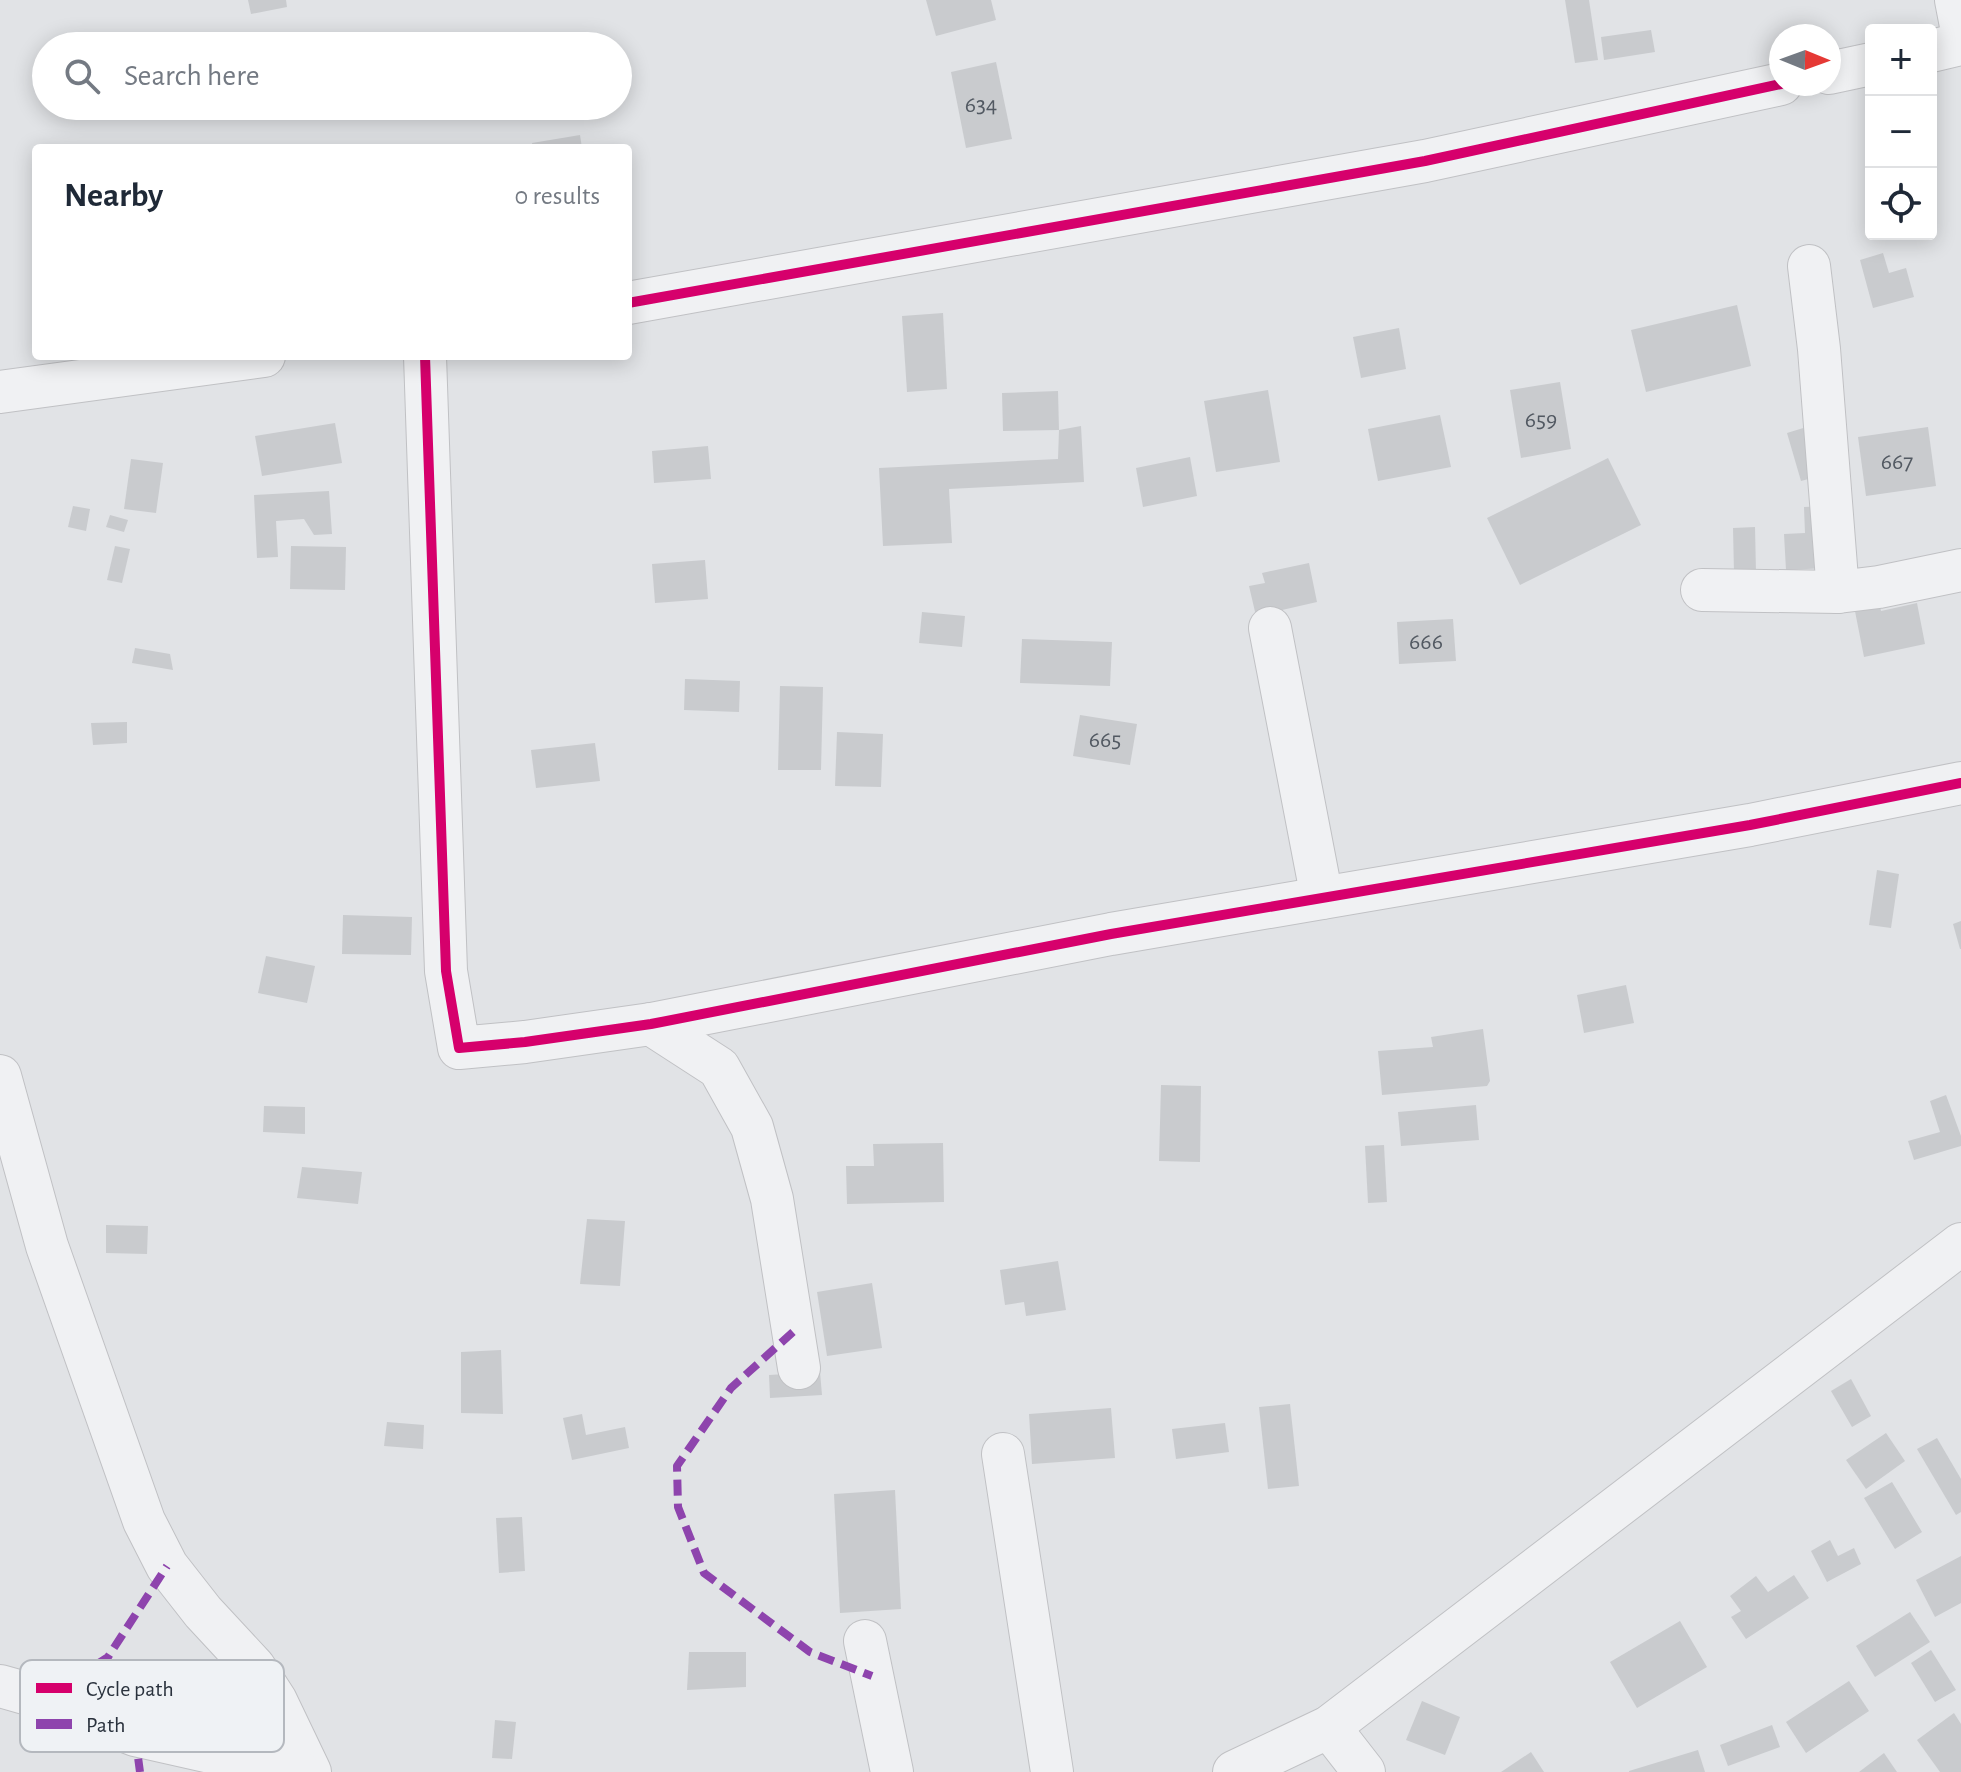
<!DOCTYPE html>
<html lang="en">
<head>
<meta charset="utf-8">
<style>
	:root { --surface:#fff; --page:#f2f2f3; --text:#1f2937; --muted:#747a83; --line:#e0e1e3 }
	body { margin:0; font-family:"Alegreya Sans",sans-serif; background:var(--page); color:var(--text) }
	.controls { position:absolute; right:24px; top:24px; display:grid; overflow:hidden; border-radius:8px; box-shadow:0 4px 20px #0003 }
	.controls button { width:72px; height:72px; display:grid; place-items:center; padding:0; border:0; border-bottom:2px solid var(--line); background:var(--surface); color:var(--text); font:40px sans-serif }
	.compass { position:absolute; left:1769px; top:24px; width:72px; height:72px; border-radius:50%; background:var(--surface); box-shadow:0 4px 20px #0003; rotate:91deg }
	.list { margin:0; padding:0; list-style:none }
	h2 { display:flex; justify-content:space-between; align-items:center; height:104px; margin:0; padding:0 32px; font-size:34px }
	h2 small { font-size:26px; font-weight:400; color:var(--muted) }
	.icon { flex:none; width:44px; height:44px; fill:none; stroke:currentColor; stroke-width:2; stroke-linecap:round; stroke-linejoin:round }
	.map { position:relative; flex:none; width:1961px; height:1772px; overflow:hidden }
	.search { position:absolute; background:var(--surface); box-shadow:0 4px 20px #0003; left:32px; top:32px; width:600px; height:88px; display:flex; align-items:center; gap:20px; box-sizing:border-box; padding:0 28px; border-radius:44px; color:var(--muted); font-size:30px }
	.panel { position:absolute; background:var(--surface); box-shadow:0 4px 20px #0003; left:32px; top:144px; width:600px; height:216px; border-radius:8px }
	.map>svg:first-child { display:block }
</style>
</head>
<body>
<div class="map">
<svg width="1961" height="1772" viewBox="0 0 1961 1772">
	<rect width="100%" height="100%" fill="#e1e3e6"/>
	<g fill="#c9cbce">
		<polygon points="248,0 286,0 287,7 251,14"/>
		<polygon points="926,0 991,0 996,20 936,36"/>
		<polygon points="1565,0 1589,0 1598,60 1575,63"/>
		<polygon points="1651,30 1655,52 1604,60 1601,37"/>
		<polygon points="522,34 524,46 470,46 469,39"/>
		<polygon points="996,62 1012,139 966,148 951,72"/>
		<polygon points="580,135 582,148 533,148 532,143"/>
		<polygon points="1883,253 1889,273 1906,268 1914,297 1873,308 1860,260"/>
		<polygon points="1737,305 1751,366 1646,392 1631,330"/>
		<polygon points="943,313 947,389 907,392 902,316"/>
		<polygon points="1399,328 1406,369 1361,378 1353,337"/>
		<polygon points="1560,382 1571,449 1521,458 1510,390"/>
		<polygon points="1268,390 1280,462 1216,472 1204,401"/>
		<polygon points="1058,391 1059,430 1003,431 1002,393"/>
		<polygon points="1440,415 1451,467 1378,481 1368,429"/>
		<polygon points="335,423 342,463 262,476 255,436"/>
		<polygon points="1813,425 1827,474 1801,481 1787,433"/>
		<polygon points="1081,426 1084,482 949,489 952,543 883,546 879,468 1058,459 1059,430"/>
		<polygon points="1928,427 1936,486 1866,496 1858,437"/>
		<polygon points="708,446 711,479 654,483 652,451"/>
		<polygon points="1190,457 1197,496 1143,507 1136,468"/>
		<polygon points="1608,458 1641,525 1520,585 1487,518"/>
		<polygon points="131,459 163,463 156,513 124,509"/>
		<polygon points="329,491 332,534 314,535 304,519 276,521 278,557 257,558 254,495"/>
		<polygon points="73,506 90,509 86,531 68,527"/>
		<polygon points="1825,506 1827,568 1786,570 1784,534 1805,533 1804,507"/>
		<polygon points="110,515 128,520 124,532 106,527"/>
		<polygon points="1755,527 1756,573 1734,573 1733,528"/>
		<polygon points="115,546 130,549 122,583 107,580"/>
		<polygon points="291,546 346,547 345,590 290,589"/>
		<polygon points="705,560 708,599 655,603 652,564"/>
		<polygon points="1309,563 1317,602 1256,616 1249,586 1265,583 1262,573"/>
		<polygon points="1878,596 1881,611 1917,603 1925,644 1864,657 1853,601"/>
		<polygon points="922,612 965,616 962,647 919,643"/>
		<polygon points="1453,619 1456,661 1399,664 1397,622"/>
		<polygon points="1022,639 1112,642 1110,686 1020,683"/>
		<polygon points="135,648 170,654 173,670 132,663"/>
		<polygon points="685,679 740,681 739,712 684,710"/>
		<polygon points="780,686 823,687 821,770 778,770"/>
		<polygon points="1080,715 1137,724 1130,765 1073,756"/>
		<polygon points="127,722 127,743 93,745 91,723"/>
		<polygon points="837,732 883,734 881,787 835,786"/>
		<polygon points="595,743 600,781 536,788 531,750"/>
		<polygon points="1877,870 1899,874 1891,928 1869,925"/>
		<polygon points="343,915 412,917 411,955 342,954"/>
		<polygon points="1961,921 1961,949 1960,949 1953,924"/>
		<polygon points="266,956 315,966 307,1003 258,993"/>
		<polygon points="1626,985 1634,1023 1584,1033 1577,995"/>
		<polygon points="1483,1029 1490,1081 1487,1086 1382,1095 1378,1051 1433,1047 1431,1037"/>
		<polygon points="1161,1085 1201,1086 1200,1162 1159,1161"/>
		<polygon points="1946,1095 1961,1136 1961,1146 1914,1160 1908,1141 1940,1132 1930,1101"/>
		<polygon points="1476,1105 1479,1140 1401,1146 1398,1112"/>
		<polygon points="264,1106 305,1107 305,1134 263,1132"/>
		<polygon points="943,1143 944,1202 847,1204 846,1166 874,1166 873,1144"/>
		<polygon points="1384,1145 1387,1202 1368,1203 1365,1146"/>
		<polygon points="302,1167 362,1172 358,1204 297,1198"/>
		<polygon points="587,1219 625,1221 620,1286 580,1284"/>
		<polygon points="106,1225 148,1226 147,1254 106,1253"/>
		<polygon points="1058,1261 1066,1310 1026,1316 1024,1302 1005,1305 1000,1270"/>
		<polygon points="872,1283 882,1348 827,1356 817,1292"/>
		<polygon points="501,1350 503,1414 461,1413 461,1352"/>
		<polygon points="820,1372 822,1395 770,1398 769,1375"/>
		<polygon points="1851,1379 1871,1416 1852,1427 1831,1391"/>
		<polygon points="1290,1404 1299,1486 1268,1489 1259,1407"/>
		<polygon points="1111,1408 1115,1458 1032,1464 1029,1414"/>
		<polygon points="582,1414 586,1435 625,1427 629,1448 572,1460 563,1418"/>
		<polygon points="387,1422 424,1425 423,1449 384,1446"/>
		<polygon points="1225,1423 1229,1452 1176,1459 1172,1429"/>
		<polygon points="1886,1433 1905,1461 1866,1489 1846,1460"/>
		<polygon points="1937,1438 1961,1479 1961,1512 1956,1515 1917,1449"/>
		<polygon points="1892,1482 1922,1532 1895,1549 1864,1498"/>
		<polygon points="895,1490 901,1609 840,1613 834,1494"/>
		<polygon points="522,1517 525,1571 499,1573 496,1518"/>
		<polygon points="1830,1540 1838,1556 1854,1548 1861,1564 1827,1582 1811,1551"/>
		<polygon points="1961,1556 1961,1603 1935,1617 1916,1580"/>
		<polygon points="1794,1575 1809,1598 1746,1639 1731,1617 1741,1611 1730,1596 1756,1576 1768,1592"/>
		<polygon points="1910,1612 1930,1642 1875,1677 1856,1646"/>
		<polygon points="1680,1621 1707,1667 1637,1708 1610,1662"/>
		<polygon points="1931,1650 1956,1690 1935,1702 1911,1663"/>
		<polygon points="689,1652 746,1652 746,1687 687,1690"/>
		<polygon points="1849,1681 1869,1711 1806,1753 1786,1722"/>
		<polygon points="1422,1701 1460,1717 1445,1755 1406,1740"/>
		<polygon points="1954,1713 1961,1724 1961,1772 1940,1772 1917,1740"/>
		<polygon points="495,1720 516,1722 512,1759 492,1758"/>
		<polygon points="1772,1725 1780,1747 1728,1766 1720,1745"/>
		<polygon points="1698,1750 1705,1772 1629,1772 1629,1771"/>
		<polygon points="1531,1752 1544,1772 1501,1772"/>
		<polygon points="1884,1753 1897,1772 1859,1772"/>
	</g>
	<g fill="none" stroke-linecap="round" stroke-linejoin="round">
		<defs>
			<g id="minor">
				<polyline points="1956,0 1961,26"/>
				<polyline points="1931,51 1961,44"/>
				<polyline points="1829,73 1871,64"/>
				<polyline points="1809,266 1819,349 1838,592"/>
				<polyline points="628,303 1425,161 1781,84"/>
				<polyline points="425,356 446,971 459,1048 525,1042 651,1024 1111,934 1750,825 1961,783"/>
				<polyline points="0,392 264,356"/>
				<polyline points="1702,590 1838,592 1879,587 1961,570"/>
				<polyline points="1270,628 1322,898"/>
				<polyline points="651,1024 719,1068 752,1127 772,1199 799,1368"/>
				<polyline points="0,1076 47,1246 144,1521 167,1566 203,1612 254,1667 276,1701 310,1772"/>
				<polyline points="1003,1454 1052,1772"/>
				<polyline points="865,1641 892,1772"/>
				<polyline points="0,1686 32,1695 135,1735 299,1772"/>
				<polyline points="1329,1727 1364,1772"/>
				<polyline points="1234,1772 1329,1727 1961,1244"/>
			</g>
		</defs>
		<use href="#minor" stroke="#c0c1c4" stroke-width="44"/>
		<use href="#minor" stroke="#f0f1f3" stroke-width="42"/>
		<g stroke="#8e44ad" stroke-width="8" stroke-dasharray="16 8" stroke-linecap="butt">
			<polyline points="793,1332 731,1388 677,1466 678,1507 704,1573 810,1652 872,1676"/>
			<polyline points="32,1695 88,1670 108,1657 167,1566"/>
			<polyline points="135,1735 140,1772"/>
		</g>
		<defs>
			<g id="cycleway">
				<polyline points="628,303 1425,161 1781,84"/>
				<polyline points="425,356 446,971 459,1048 525,1042 651,1024 1111,934 1750,825 1961,783"/>
			</g>
		</defs>
		<use href="#cycleway" stroke="#eff2f5" stroke-width="15"/>
		<use href="#cycleway" stroke="#d6006c" stroke-width="10"/>
	</g>
	<g text-anchor="middle" dominant-baseline="central" stroke-width="8" stroke-linejoin="round" paint-order="stroke">
		<g font-size="24" fill="#525962">
			<text x="981" y="105">634</text>
			<text x="1541" y="420">659</text>
			<text x="1897" y="462">667</text>
			<text x="1426" y="642">666</text>
			<text x="1105" y="740">665</text>
		</g>
	</g>
	<rect x="20" y="1660" width="264" height="92" rx="12" fill="#eff2f5" stroke="#b4b8be" stroke-width="2"/>
	<rect x="36" y="1683" width="36" height="10" fill="#d6006c"/>
	<rect x="36" y="1719" width="36" height="10" fill="#8e44ad"/>
	<g font-size="22" fill="#2a323d">
		<text x="86" y="1696">Cycle path</text>
		<text x="86" y="1732">Path</text>
	</g>
</svg>
<div class="controls">
<button>+</button>
<button>−</button>
<button><svg class="icon" aria-label="locate" viewBox="0 0 24 24"><circle cx="12" cy="12" r="6"/><path d="M12 2v4M12 18v4M2 12h4M18 12h4"/></svg></button>
</div>
<svg class="compass" viewBox="-18 -18 36 36"><path d="M0-13l5 13h-10z" fill="#e53935"/><path d="M0 13l5-13h-10z" fill="#747a83"/></svg>
<div class="search"><svg class="icon" aria-label="search" viewBox="0 0 24 24"><circle cx="10" cy="10" r="6"/><path d="M15 15l6 6"/></svg>Search here</div>
<section class="panel">
<h2>Nearby<small>0 results</small></h2>
<ul class="list">
</ul>
</section>
</div>
</body>
</html>
